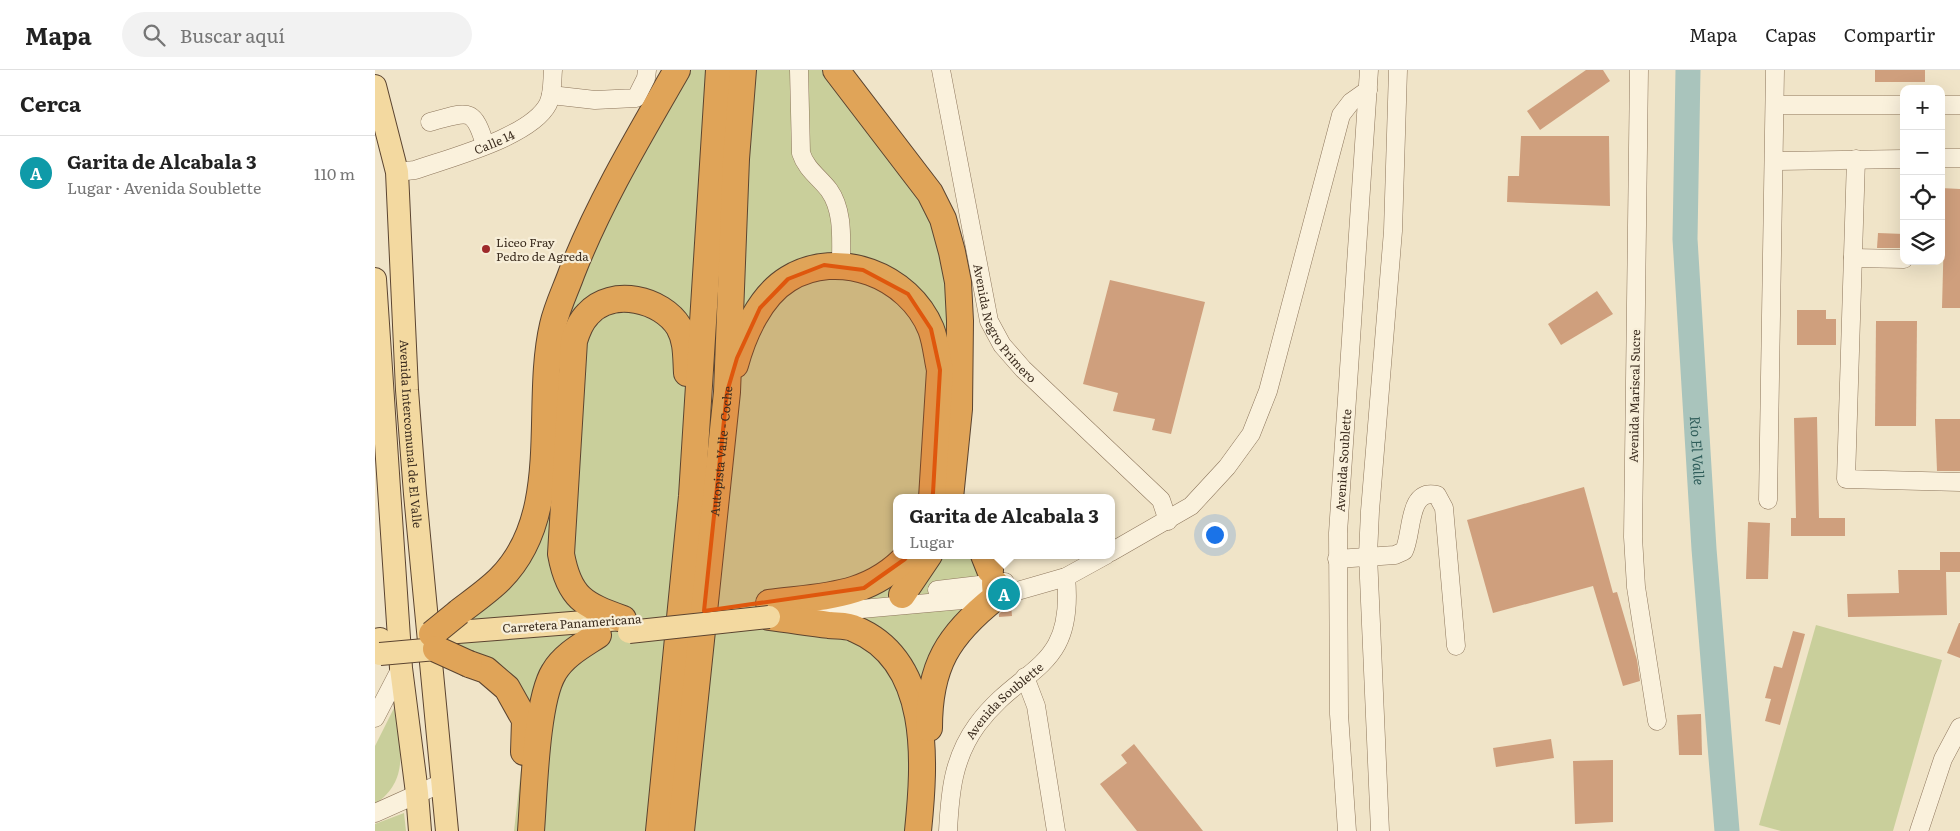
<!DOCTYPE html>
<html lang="es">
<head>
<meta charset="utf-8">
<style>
	:root { --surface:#fff; --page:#f2f2f2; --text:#222; --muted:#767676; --line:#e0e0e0; --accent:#0b8043 }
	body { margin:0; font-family:Literata,serif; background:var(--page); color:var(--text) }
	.controls { position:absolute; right:15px; top:15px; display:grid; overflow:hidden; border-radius:10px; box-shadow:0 5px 20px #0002 }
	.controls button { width:45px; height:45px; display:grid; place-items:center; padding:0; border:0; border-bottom:1px solid var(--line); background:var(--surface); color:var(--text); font:25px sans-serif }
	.you { position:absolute; left:839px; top:464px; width:18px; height:18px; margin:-12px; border:4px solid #fff; border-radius:50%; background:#1a73e8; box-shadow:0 0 0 8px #1a73e833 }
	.badge { display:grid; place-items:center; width:32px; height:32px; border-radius:50%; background:var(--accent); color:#fff; font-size:16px; font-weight:700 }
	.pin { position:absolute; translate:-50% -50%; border:2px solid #fff; box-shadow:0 1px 5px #0006 }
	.popup { position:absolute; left:518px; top:424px; width:222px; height:65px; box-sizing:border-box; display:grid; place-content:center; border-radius:10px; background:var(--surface); filter:drop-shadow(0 1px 4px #0005); font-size:16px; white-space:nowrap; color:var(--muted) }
	.popup b { font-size:19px; color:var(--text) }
	.popup::after { content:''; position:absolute; left:50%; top:100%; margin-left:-10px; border:10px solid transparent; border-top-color:var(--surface) }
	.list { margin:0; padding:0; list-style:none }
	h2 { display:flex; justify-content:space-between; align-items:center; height:65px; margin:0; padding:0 20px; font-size:21px }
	h2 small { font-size:16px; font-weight:400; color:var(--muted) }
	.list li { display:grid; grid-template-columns:32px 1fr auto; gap:15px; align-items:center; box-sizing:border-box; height:75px; padding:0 20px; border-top:1px solid var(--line) }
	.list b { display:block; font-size:19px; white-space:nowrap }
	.list p { margin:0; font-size:16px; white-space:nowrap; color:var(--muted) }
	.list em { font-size:16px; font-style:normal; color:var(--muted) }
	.icon { flex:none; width:28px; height:28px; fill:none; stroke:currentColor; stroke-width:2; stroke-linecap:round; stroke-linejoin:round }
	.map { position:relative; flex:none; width:1585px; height:761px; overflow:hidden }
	header { display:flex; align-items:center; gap:30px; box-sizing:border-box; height:70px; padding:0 25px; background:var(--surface); border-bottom:1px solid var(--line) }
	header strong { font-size:24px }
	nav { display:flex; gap:28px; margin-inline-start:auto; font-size:18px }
	.search { width:350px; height:45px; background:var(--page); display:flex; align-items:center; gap:12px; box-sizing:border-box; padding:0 18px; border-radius:28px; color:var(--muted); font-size:19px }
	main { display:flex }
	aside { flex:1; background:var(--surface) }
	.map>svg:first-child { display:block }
</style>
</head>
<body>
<header>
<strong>Mapa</strong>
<div class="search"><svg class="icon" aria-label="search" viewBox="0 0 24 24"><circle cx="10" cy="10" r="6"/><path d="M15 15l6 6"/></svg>Buscar aquí</div>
<nav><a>Mapa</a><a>Capas</a><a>Compartir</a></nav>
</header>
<main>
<aside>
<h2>Cerca<small></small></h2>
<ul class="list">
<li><span class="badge" style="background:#0f9aa8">A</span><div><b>Garita de Alcabala 3</b><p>Lugar · Avenida Soublette</p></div><em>110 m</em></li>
</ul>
</aside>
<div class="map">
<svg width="1585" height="761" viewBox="0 0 1585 761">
	<rect width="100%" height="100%" fill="#f0e4c8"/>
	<g fill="#c9cf9b">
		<polygon points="302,0 344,0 284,761 139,761 149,674 132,618 61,579 145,483 178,254"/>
		<polygon points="368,0 461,0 568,149 580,428 522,428 522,485 609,485 615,500 570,580 548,761 306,761"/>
		<polygon points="1441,555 1567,590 1518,761 1406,761 1384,755"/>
		<path d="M19,638C25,675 36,710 0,734V676Z"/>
		<polygon points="29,743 31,761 0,761 0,754"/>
	</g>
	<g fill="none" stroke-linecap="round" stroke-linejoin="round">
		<path stroke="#a9c4bc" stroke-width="25" id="s1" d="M1313,0L1310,169L1329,479L1352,761"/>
	</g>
	<g fill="#cf9f7d">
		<polygon points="1211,0 1228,0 1235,11 1165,60 1152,41"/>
		<rect x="1500" y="0" width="50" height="12"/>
		<polygon points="1146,66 1234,66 1235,136 1132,132 1133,106 1144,106"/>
		<polygon points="1566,118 1585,119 1585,238 1567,238 1569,161 1566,161"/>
		<polygon points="1503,163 1529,164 1529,178 1502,178"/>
		<polygon points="735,210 830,232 796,364 777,360 780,349 738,341 743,323 708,314"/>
		<polygon points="1222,221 1238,244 1186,275 1173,254"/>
		<polygon points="1422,240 1451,240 1451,249 1461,249 1461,275 1422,275"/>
		<polygon points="1501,251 1542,251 1541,356 1500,356"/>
		<polygon points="1442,347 1444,448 1470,448 1470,466 1416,466 1416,448 1421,448 1419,348"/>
		<polygon points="1560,349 1585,349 1585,401 1562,401"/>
		<polygon points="1209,417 1238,523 1242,522 1262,590 1265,611 1248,616 1218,516 1118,543 1092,450"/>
		<polygon points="1373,452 1395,453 1393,509 1371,509"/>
		<polygon points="1565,482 1585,482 1585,502 1571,502 1572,545 1473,547 1472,524 1524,523 1523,500 1565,500"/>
		<polygon points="634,534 636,534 637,546 624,547 624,544"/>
		<polygon points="1584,553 1585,553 1585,588 1572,583"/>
		<polygon points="1418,561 1430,564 1405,655 1390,651 1396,629 1390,628 1399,596 1407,598"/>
		<polygon points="1326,644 1327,685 1304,685 1302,645"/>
		<polygon points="1176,669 1179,688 1121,697 1118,678"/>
		<polygon points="759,674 828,761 762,761 725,714 752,693 746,685"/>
		<polygon points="1238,690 1238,752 1200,754 1198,691"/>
	</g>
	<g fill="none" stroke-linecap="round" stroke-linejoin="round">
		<defs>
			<g id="minor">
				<path d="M424,0L426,83C431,99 444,107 454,120C469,141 466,170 466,195"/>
				<path id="s2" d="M566,0L614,251L627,275L648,299L786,430L793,451"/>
				<polyline points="1264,0 1258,467 1261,517 1282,651"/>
				<polyline points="176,25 220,30 261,28 271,8 272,0"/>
				<polyline points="1400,35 1529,35"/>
				<polyline points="1566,35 1585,35"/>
				<path d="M55,52C91,43 98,34 110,75"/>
				<polyline points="1566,88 1585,88"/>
				<polyline points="1481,89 1471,409 1585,412"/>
				<polyline points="1399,91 1529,89"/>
				<path id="s3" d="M22,102L40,100C74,88 156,67 173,34C178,24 177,11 178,0"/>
				<polyline points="1478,188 1529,189"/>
				<polyline points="1393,430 1400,0"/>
				<polyline points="736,482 816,436 852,397 876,364 893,321 966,45 976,32 993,20"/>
				<path d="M962,489L1020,485L1029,481C1038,463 1032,418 1062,425L1069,438L1081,576"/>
				<polyline points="562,520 630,512"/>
				<polyline points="430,544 621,527 691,507 731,485"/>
				<polyline points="650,607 661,636 681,761"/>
				<polyline points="0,648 26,598"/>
				<polyline points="0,743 67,713"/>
				<path id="s4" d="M573,761C575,722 578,688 602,655C647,594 700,602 691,507"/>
				<path id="s5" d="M972,761L964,644L963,463L994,0"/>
				<polyline points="1005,761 993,485 995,441 1018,161 1023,0"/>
				<polyline points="1544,761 1568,689 1585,657"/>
			</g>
			<g id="major">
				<path id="s6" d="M0,16L22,102L32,320L40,424L72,761"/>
				<polyline points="0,209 26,598 42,723 45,761"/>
				<polyline points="57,564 247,549"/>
				<polyline points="0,570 5,569"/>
			</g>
			<g id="highway">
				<polyline points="461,0 555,123 568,149 577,182 583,212 585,251 584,339 575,428"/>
				<path d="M360,295C368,265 385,226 413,209C463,178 534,205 556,259C561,272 562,287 565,300L557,428"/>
				<polyline points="609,485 615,500"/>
				<polyline points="527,525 554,485"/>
				<path d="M394,533C447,526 494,528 533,485"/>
				<path d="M84,542C97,532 113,521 125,509C190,444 159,336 178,255C182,237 191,219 197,202C225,131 264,66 302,0"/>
				<path d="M394,547C414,550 434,552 454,555C462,556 473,555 480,559C557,591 550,692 543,761"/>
				<path d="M248,549C209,535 194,528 186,484L199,271C202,261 205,252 213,244C237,217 287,229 304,257C312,271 311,287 312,303"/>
				<polyline points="94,594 111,600 132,618 150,650 149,682"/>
				<path d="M554,658C554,596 573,565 621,527L620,513"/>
				<path d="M156,761C159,723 161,631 179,602C189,585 208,575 223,565"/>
				<polyline points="284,761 317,426 344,0"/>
				<path id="s7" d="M306,761L352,322L361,89L368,0"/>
			</g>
		</defs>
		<use href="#minor" stroke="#8d765c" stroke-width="19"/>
		<use href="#major" stroke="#5b4430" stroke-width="24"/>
		<use href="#highway" stroke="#5b4430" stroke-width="28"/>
		<use href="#minor" stroke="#faf1dc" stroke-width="18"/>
		<use href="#major" stroke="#f3d9a0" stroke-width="22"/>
		<use href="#highway" stroke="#e0a458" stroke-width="26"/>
		<defs>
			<g id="major-bridge">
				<polyline points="254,562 394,547"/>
				<polyline points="5,584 61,579"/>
			</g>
			<g id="highway-bridge">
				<polyline points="57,564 84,542"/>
				<polyline points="61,579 94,594"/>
			</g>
		</defs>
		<use href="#major-bridge" stroke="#5b4430" stroke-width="24" stroke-linecap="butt"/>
		<use href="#highway-bridge" stroke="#5b4430" stroke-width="28" stroke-linecap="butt"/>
		<use href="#major-bridge" stroke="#f3d9a0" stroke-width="22"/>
		<use href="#highway-bridge" stroke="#e0a458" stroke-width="26"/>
	</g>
	<path fill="#df570d" fill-opacity="0.2" stroke="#df570d" stroke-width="4" stroke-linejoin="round" d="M449,195L488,200L533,224L556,259L565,300L558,423L550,456L542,476L530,489L489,518L329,541L352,322L362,288L385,238L413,209Z"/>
	<circle fill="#9e2a2b" stroke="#f7eed8" stroke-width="2" cx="111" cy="179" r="5"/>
	<g text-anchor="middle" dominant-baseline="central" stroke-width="4.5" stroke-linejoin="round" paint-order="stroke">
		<g font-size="12" fill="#3d2e20" stroke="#f7eed8">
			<text stroke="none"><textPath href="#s3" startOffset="102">Calle 14</textPath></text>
			<text stroke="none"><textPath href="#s2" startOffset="264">Avenida Negro Primero</textPath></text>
			<text transform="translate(1259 326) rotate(-89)">Avenida Mariscal Sucre</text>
			<text stroke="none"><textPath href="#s6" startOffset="351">Avenida Intercomunal de El Valle</textPath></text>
			<text stroke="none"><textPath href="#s7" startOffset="382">Autopista Valle - Coche</textPath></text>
			<text stroke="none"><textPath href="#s5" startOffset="371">Avenida Soublette</textPath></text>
			<text transform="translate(197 553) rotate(-4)">Carretera Panamericana</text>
			<text stroke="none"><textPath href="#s4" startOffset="148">Avenida Soublette</textPath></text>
		</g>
		<g font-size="12" fill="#3d2e20" stroke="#f7eed8" text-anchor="start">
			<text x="121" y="172">Liceo Fray<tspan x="121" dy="14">Pedro de Agreda</tspan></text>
		</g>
		<g font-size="14" font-style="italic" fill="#2f5d5a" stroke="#f7eed8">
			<text stroke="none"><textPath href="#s1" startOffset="381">Río El Valle</textPath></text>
		</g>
	</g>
</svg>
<div class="controls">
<button>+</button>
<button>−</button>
<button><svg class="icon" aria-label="locate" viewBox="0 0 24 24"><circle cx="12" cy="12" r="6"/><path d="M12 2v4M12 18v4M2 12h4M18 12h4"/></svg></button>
<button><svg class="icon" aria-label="layers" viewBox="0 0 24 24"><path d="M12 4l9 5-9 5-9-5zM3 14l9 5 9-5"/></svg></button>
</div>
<div class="you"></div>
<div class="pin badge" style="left:629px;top:524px;background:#0f9aa8">A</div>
<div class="popup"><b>Garita de Alcabala 3</b>Lugar</div>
</div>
</main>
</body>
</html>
